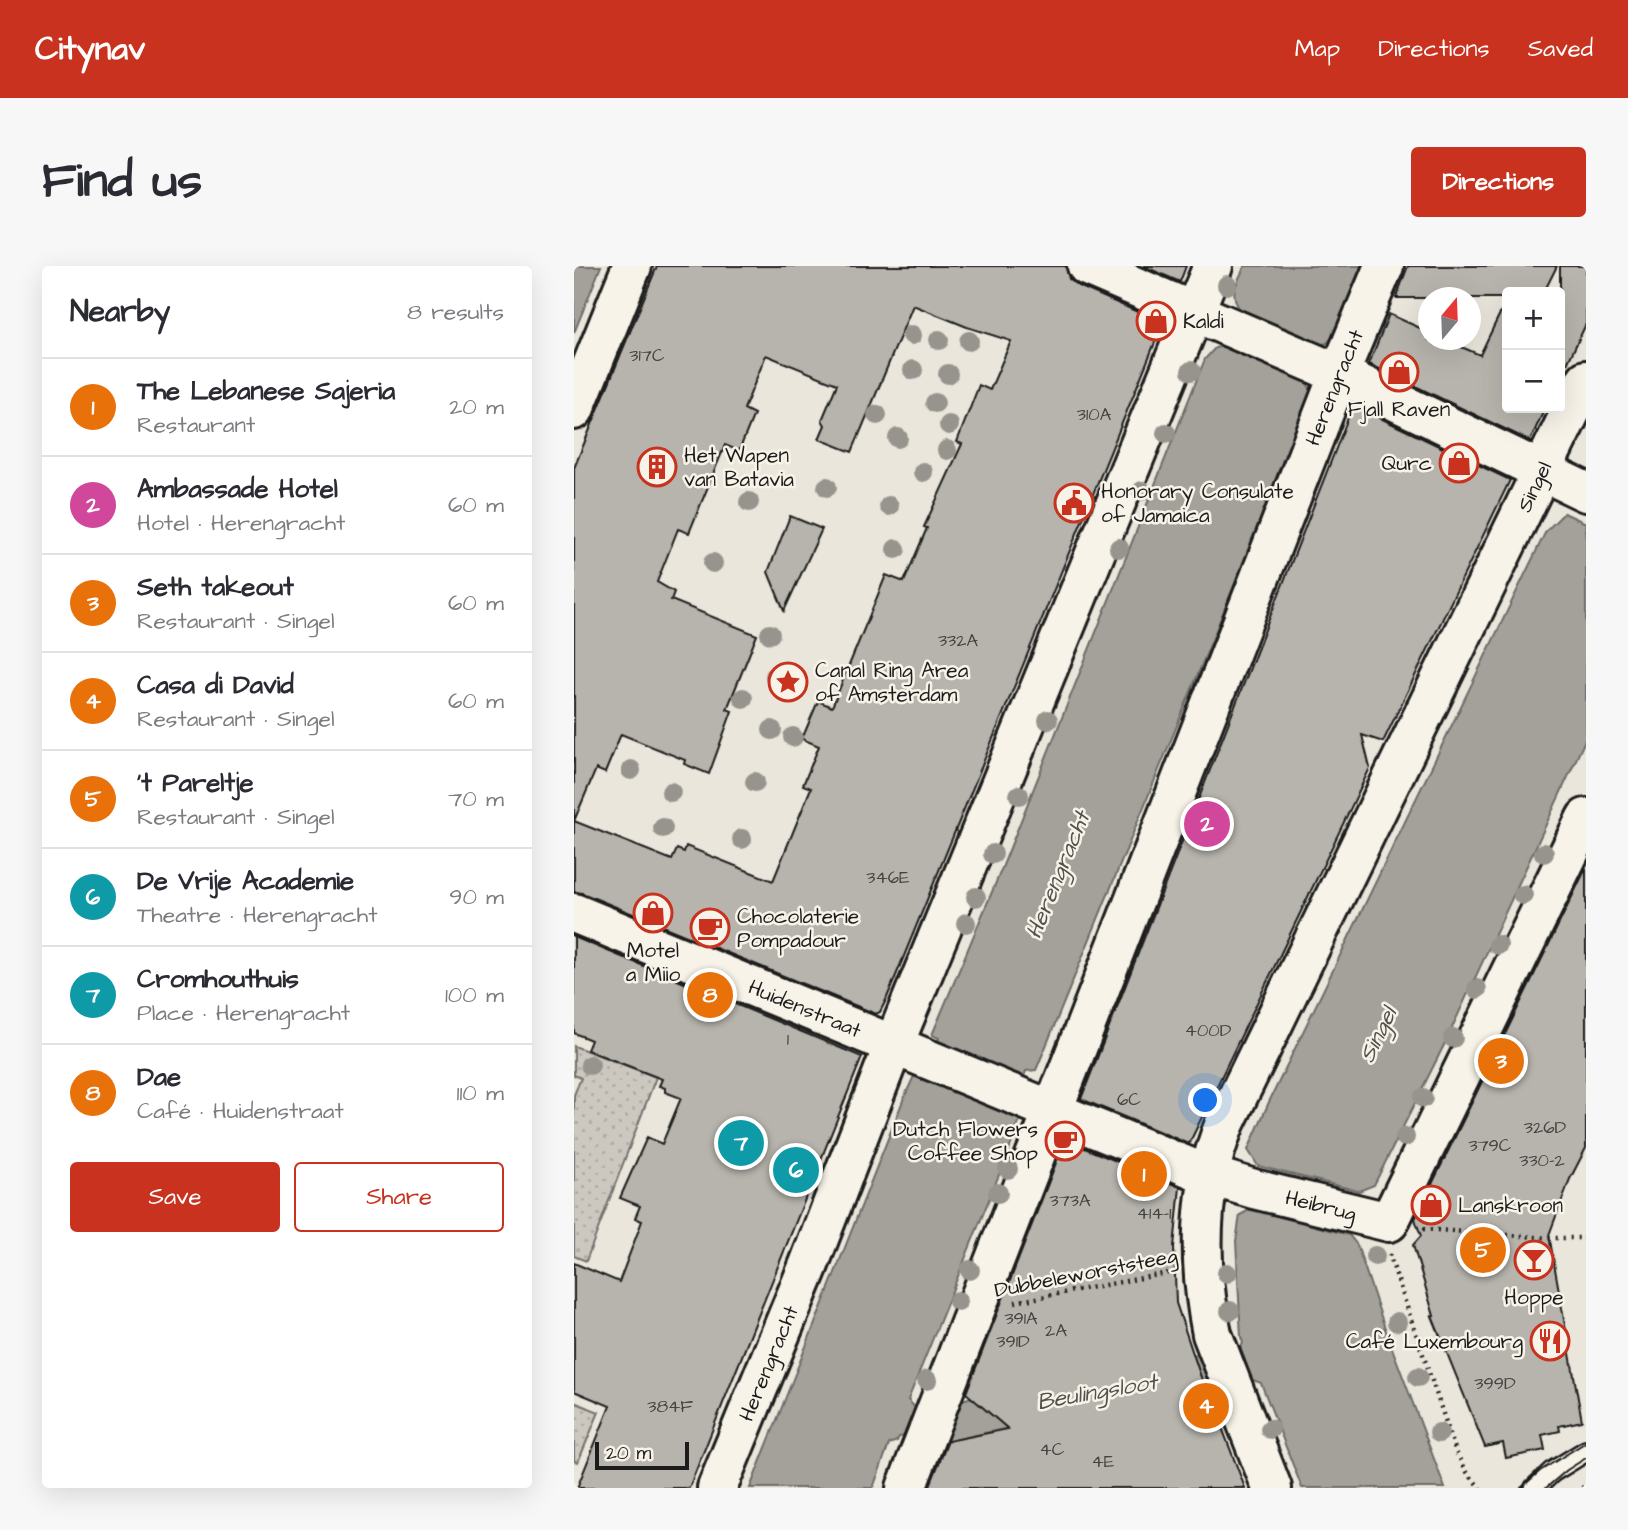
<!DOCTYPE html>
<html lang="en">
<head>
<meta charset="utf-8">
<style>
	:root { --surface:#fff; --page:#f7f7f7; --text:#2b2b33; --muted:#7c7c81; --line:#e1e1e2; --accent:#c8321e }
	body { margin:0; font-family:"Architects Daughter",sans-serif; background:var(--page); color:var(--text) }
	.controls { position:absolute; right:21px; top:21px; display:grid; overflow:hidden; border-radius:7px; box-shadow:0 7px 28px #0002 }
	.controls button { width:63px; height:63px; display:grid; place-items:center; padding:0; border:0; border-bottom:2px solid var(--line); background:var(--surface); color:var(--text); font:35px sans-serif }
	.compass { position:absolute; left:844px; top:21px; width:63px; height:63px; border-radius:50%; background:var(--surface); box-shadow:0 7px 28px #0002; rotate:19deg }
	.scale { position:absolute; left:21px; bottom:18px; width:94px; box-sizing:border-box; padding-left:7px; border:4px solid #1c1c1c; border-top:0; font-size:19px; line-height:24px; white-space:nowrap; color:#1c1c1c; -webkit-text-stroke:5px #f7f3e8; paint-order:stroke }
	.you { position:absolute; left:632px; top:835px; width:24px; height:24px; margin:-18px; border:5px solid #fff; border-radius:50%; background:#1a73e8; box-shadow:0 0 0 10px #1a73e833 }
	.badge { display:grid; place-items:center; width:46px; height:46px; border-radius:50%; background:var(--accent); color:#fff; font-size:23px; font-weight:700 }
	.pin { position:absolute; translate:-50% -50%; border:4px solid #fff; box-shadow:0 2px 7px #0006 }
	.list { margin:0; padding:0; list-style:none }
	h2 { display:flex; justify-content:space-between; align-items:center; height:91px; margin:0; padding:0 28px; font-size:30px }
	h2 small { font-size:23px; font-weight:400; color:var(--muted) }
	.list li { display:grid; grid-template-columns:46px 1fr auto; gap:21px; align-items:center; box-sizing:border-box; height:98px; padding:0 28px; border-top:2px solid var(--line) }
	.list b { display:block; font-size:26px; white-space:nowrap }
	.list p { margin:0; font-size:23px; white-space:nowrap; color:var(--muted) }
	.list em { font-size:23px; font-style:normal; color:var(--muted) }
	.actions { display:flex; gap:14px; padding:21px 28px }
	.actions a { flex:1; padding:16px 0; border:2px solid var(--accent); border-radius:7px; text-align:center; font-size:24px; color:var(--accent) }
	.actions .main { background:var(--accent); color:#fff }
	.map { position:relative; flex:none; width:1012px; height:1222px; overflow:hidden; border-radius:7px }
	header { display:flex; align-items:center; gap:42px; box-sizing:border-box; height:98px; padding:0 35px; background:var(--accent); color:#fff }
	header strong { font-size:33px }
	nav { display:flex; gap:38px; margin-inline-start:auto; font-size:24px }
	.intro { display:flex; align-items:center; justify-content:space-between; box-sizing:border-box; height:168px; padding:0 42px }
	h1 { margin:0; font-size:49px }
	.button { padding:18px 32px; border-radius:7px; background:var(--accent); color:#fff; font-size:24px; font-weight:700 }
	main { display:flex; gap:42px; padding:0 42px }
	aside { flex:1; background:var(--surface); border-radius:7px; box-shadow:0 7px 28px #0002 }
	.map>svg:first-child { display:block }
</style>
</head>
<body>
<header>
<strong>Citynav</strong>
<nav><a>Map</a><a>Directions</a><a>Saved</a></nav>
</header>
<div class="intro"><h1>Find us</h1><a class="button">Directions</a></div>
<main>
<aside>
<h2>Nearby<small>8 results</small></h2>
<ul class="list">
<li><span class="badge" style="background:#e8710a">1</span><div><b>The Lebanese Sajeria</b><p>Restaurant</p></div><em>20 m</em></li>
<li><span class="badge" style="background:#d1479c">2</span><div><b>Ambassade Hotel</b><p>Hotel · Herengracht</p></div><em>60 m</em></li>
<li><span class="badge" style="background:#e8710a">3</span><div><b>Seth takeout</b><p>Restaurant · Singel</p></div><em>60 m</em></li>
<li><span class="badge" style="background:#e8710a">4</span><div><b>Casa di David</b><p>Restaurant · Singel</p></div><em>60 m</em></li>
<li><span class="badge" style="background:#e8710a">5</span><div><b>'t Pareltje</b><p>Restaurant · Singel</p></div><em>70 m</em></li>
<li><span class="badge" style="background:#0f9aa8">6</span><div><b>De Vrije Academie</b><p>Theatre · Herengracht</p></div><em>90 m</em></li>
<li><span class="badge" style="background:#0f9aa8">7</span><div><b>Cromhouthuis</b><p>Place · Herengracht</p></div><em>100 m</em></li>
<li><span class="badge" style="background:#e8710a">8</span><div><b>Dae</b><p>Café · Huidenstraat</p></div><em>110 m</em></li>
</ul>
<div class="actions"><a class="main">Save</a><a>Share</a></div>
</aside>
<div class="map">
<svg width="1012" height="1222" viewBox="0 0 1012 1222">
	<defs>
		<pattern id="garden-dots" width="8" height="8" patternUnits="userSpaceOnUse" patternTransform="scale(1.75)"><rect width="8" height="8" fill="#ccc8c0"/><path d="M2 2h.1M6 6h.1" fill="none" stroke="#afaba4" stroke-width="1.8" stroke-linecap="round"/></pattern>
	</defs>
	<rect width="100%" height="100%" fill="#eae6dc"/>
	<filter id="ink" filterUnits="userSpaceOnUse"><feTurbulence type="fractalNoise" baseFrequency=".0143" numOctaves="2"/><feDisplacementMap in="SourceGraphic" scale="14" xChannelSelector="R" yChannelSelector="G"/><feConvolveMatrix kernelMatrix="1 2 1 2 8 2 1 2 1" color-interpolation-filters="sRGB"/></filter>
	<g filter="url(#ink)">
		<g fill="url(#garden-dots)" stroke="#74726e" stroke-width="2">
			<polygon points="0,780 82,811 12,995 0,990 0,829 7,812 0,809"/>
			<polygon points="0,1136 25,1146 4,1196 0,1195"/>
		</g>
		<g fill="#a3a19a" stroke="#6d6c68" stroke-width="2">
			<polygon points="0,0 27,0 0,67"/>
			<path d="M671,0H788L758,72L753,77L744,79L730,114L736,122V134L470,785L462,804L452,805L436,849L446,853L437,879L334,1134L345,1146L386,1138L388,1134L398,1131L618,1087L633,1095L663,1089L669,1077L667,1071L662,975L666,949L677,943L775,969L783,979L815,1074L871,1222H728L687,1117L671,1111L641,1117L633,1125L553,1136L370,1176L374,1165L325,1171L323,1175L315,1178L299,1222H176L330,832L340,810L349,811L365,772L358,769L428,602L631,93L641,82L651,80L666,43C654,28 664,15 671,0Z"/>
			<polygon points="990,247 1012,257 1012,472 871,777 800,919 785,925 684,900 674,884 695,836 972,265"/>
		</g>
		<g fill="#b6b4ac" stroke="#1c1c1c" stroke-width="2">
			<polygon points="83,0 492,0 495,13 504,20 589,57 312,734 306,746 302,748 8,627 0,626 0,555 98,594 103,583 110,586 112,580 199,615 237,522 229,519 245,480 228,473 244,435 258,441 312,309 330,316 353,262 350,261 388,178 383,176 405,119 416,124 437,75 393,61 339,39 278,186 245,173 251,159 248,154 263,118 192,89 170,143 180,148 165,185 151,179 115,267 104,263 83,316 100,326 97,334 183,369 153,443 158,445 135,508 110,498 111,494 47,468 31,507 22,503 0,555 0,202"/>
			<polygon points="569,0 612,0 606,16"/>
			<polygon points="834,0 983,0 970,26 933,26 933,32 822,32"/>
			<polygon points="986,0 1012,0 1012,58 986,113"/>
			<polygon points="933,33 933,142 971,142 956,175 795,98 815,48 855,66 855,74 871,74 906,89"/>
			<polygon points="779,139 936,214 809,476 788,469 796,502 615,878 507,833"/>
			<polygon points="216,250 248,263 210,345 194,306"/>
			<polygon points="1012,602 1012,882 996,913 975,969 1008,1155 985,1160 986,1165 968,1169 971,1184 932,1192 929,1177 911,1181 858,1050 860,1050 839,979 847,970 841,953"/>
			<polygon points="0,671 288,791 115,1222 3,1222 36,1140 0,1125 0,997 45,1016 68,955 61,952 66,940 46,932 73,871 88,878 107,832 91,826 91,822 85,820 88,813 13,784 17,774 0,767"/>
			<polygon points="491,874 606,921 600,981 602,1037 632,1126 634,1125 671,1222 355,1222 374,1175 434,1163 392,1127"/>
		</g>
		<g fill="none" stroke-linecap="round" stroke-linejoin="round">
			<defs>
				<polyline id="lane" points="961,1222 978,1206 1012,1185"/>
				<g id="street">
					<polyline points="513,0 765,108 1012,226"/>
					<polyline points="0,144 58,0"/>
					<path id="s1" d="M0,647L634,909L680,923L815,956L1012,552"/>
					<path id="s2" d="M143,1222L234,1001L320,778L639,0"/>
					<path id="s3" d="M332,1222L765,108L810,0"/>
					<path id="s4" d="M698,1222L638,1068C624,998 624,923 651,857L1012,114"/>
				</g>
			</defs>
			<use href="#lane" stroke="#1c1c1c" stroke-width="24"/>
			<use href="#street" stroke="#1c1c1c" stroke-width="44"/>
			<g stroke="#1c1c1c" stroke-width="4.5" stroke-dasharray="2 5" stroke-linecap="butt">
				<polyline points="849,963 976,972 1012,972"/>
				<polyline points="815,988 882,1186 893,1206 906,1222"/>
				<polyline points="441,1036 594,1007"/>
				<polyline points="1008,1222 1012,1219"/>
			</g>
			<use href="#lane" stroke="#f7f3e8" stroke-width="19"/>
			<use href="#street" stroke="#f7f3e8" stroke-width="38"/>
			<g stroke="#1c1c1c" stroke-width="2">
				<polyline points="947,1222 966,1205 1012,1176"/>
				<polyline points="972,1222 993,1204 1012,1192"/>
			</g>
		</g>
		<g fill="#96948d">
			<circle cx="653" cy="19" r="10"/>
			<circle cx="338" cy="69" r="10"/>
			<circle cx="365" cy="74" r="10"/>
			<circle cx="395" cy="75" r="10"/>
			<circle cx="339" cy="104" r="10"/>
			<circle cx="617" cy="105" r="10"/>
			<circle cx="374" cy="108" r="10"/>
			<circle cx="361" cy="137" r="10"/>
			<circle cx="303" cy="149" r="10"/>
			<circle cx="375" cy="159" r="10"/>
			<circle cx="592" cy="167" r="10"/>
			<circle cx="324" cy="172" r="10"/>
			<circle cx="373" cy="184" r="10"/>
			<circle cx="349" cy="206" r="10"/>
			<circle cx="253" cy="221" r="10"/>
			<circle cx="568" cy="225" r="10"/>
			<circle cx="175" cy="236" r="10"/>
			<circle cx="315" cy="240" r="10"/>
			<circle cx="545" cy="282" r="10"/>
			<circle cx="322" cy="283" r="10"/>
			<circle cx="139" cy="297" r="10"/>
			<circle cx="196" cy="368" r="10"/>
			<circle cx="201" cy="410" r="10"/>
			<circle cx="169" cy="432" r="10"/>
			<circle cx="474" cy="454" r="10"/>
			<circle cx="198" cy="464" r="10"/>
			<circle cx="219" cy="471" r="10"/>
			<circle cx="57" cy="504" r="10"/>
			<circle cx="181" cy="516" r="10"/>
			<circle cx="97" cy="526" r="10"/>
			<circle cx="445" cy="529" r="10"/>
			<circle cx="89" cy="562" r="10"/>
			<circle cx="168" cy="573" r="10"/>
			<circle cx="970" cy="587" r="10"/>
			<circle cx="419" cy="588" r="10"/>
			<circle cx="949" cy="629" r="10"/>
			<circle cx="402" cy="631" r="10"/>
			<circle cx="392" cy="657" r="10"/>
			<circle cx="924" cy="679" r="10"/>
			<circle cx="903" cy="723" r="10"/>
			<circle cx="879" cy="772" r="10"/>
			<circle cx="16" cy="799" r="10"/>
			<circle cx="849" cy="832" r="10"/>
			<circle cx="831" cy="871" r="10"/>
			<circle cx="434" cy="903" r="10"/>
			<circle cx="424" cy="927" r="10"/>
			<circle cx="801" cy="990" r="10"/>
			<circle cx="396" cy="1004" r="10"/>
			<circle cx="653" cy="1007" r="10"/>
			<circle cx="384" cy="1035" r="10"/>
			<circle cx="656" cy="1045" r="10"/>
			<circle cx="823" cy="1056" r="10"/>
			<circle cx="844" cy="1111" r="10"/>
			<circle cx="353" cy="1114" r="10"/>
			<circle cx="696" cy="1163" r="10"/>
			<circle cx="865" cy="1167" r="10"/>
		</g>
	</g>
	<defs>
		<symbol id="shop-ring" viewBox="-11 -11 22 22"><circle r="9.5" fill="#f7f3e8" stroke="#c8321e" stroke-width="1.5"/><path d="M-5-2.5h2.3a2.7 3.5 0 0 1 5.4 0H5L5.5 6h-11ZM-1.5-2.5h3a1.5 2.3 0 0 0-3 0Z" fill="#c8321e"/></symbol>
		<symbol id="building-ring" viewBox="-11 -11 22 22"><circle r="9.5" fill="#f7f3e8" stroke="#c8321e" stroke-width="1.5"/><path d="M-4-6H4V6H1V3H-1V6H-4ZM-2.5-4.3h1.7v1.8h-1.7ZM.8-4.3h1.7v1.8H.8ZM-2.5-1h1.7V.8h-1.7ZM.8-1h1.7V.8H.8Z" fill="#c8321e"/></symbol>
		<symbol id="civic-ring" viewBox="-11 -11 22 22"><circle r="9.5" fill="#f7f3e8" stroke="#c8321e" stroke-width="1.5"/><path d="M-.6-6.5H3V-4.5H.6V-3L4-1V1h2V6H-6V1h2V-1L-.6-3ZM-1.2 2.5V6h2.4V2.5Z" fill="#c8321e"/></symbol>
		<symbol id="sight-ring" viewBox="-11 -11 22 22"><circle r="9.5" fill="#f7f3e8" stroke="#c8321e" stroke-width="1.5"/><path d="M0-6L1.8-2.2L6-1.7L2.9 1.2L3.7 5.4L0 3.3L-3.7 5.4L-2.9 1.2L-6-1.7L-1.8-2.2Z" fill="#c8321e"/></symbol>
		<symbol id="cafe-ring" viewBox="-11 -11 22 22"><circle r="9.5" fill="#f7f3e8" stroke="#c8321e" stroke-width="1.5"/><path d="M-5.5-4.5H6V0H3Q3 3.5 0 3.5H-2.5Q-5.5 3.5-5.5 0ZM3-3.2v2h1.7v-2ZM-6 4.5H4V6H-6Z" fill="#c8321e"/></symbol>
		<symbol id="bar-ring" viewBox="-11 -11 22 22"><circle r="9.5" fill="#f7f3e8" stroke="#c8321e" stroke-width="1.5"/><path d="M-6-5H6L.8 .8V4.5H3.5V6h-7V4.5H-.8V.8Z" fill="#c8321e"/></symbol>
		<symbol id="restaurant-ring" viewBox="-11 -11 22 22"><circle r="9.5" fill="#f7f3e8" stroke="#c8321e" stroke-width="1.5"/><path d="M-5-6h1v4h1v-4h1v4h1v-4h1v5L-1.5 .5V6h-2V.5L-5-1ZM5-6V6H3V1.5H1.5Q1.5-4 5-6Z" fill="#c8321e"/></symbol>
	</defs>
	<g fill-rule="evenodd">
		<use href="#shop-ring" x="560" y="33" width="44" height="44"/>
		<use href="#shop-ring" x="803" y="84" width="44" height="44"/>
		<use href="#shop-ring" x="863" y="175" width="44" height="44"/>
		<use href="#building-ring" x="61" y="179" width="44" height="44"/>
		<use href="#civic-ring" x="478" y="215" width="44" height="44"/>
		<use href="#sight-ring" x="192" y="394" width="44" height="44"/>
		<use href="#shop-ring" x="57" y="625" width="44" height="44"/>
		<use href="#cafe-ring" x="114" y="640" width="44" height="44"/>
		<use href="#cafe-ring" x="469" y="853" width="44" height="44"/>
		<use href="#shop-ring" x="835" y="917" width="44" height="44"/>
		<use href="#bar-ring" x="938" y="972" width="44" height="44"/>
		<use href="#restaurant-ring" x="954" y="1053" width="44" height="44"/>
	</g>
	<g text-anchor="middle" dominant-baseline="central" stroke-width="5" stroke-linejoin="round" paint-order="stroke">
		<g font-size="18" fill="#424240">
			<text x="73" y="89">317C</text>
			<text x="520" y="148">310A</text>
			<text x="384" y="374">332A</text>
			<text x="314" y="611">346E</text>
			<text x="634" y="764">400D</text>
			<text x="214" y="773">1</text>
			<text x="555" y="833">6C</text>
			<text x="971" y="861">326D</text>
			<text x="916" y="879">379C</text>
			<text x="968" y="894">330-2</text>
			<text x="496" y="934">373A</text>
			<text x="580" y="947">414-1</text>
			<text x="447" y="1052">391A</text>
			<text x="482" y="1064">2A</text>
			<text x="439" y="1075">391D</text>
			<text x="921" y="1117">399D</text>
			<text x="96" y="1140">384F</text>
			<text x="478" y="1183">4C</text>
			<text x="529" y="1195">4E</text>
		</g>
		<g font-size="21" fill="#1c1c1c" stroke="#f7f3e8" text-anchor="start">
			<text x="609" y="55">Kaldi</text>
			<text x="825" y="143" text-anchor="middle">Fjall Raven</text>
			<text x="110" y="189">Het Wapen<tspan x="110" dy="24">van Batavia</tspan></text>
			<text x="858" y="197" text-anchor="end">Qurc</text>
			<text x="527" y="225">Honorary Consulate<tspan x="527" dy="24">of Jamaica</tspan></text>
			<text x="241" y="404">Canal Ring Area<tspan x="241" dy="24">of Amsterdam</tspan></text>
			<text x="163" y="650">Chocolaterie<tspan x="163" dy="24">Pompadour</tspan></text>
			<text x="79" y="684" text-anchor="middle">Motel<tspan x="79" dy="24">a Miio</tspan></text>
			<text x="464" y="863" text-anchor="end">Dutch Flowers<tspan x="464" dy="24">Coffee Shop</tspan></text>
			<text x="884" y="939">Lanskroon</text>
			<text x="960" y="1031" text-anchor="middle">Hoppe</text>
			<text x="949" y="1075" text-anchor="end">Café Luxembourg</text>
		</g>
		<g font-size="21" fill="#1c1c1c" stroke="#f7f3e8">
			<text stroke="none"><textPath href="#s3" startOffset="1181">Herengracht</textPath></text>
			<text stroke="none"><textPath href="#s4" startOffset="1087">Singel</textPath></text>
			<text stroke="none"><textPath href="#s1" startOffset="250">Huidenstraat</textPath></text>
			<text stroke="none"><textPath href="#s1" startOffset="803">Heibrug</textPath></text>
			<text transform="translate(512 1007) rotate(-11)">Dubbeleworststeeg</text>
			<text stroke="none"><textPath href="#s2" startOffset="135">Herengracht</textPath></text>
		</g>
		<g font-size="23" font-style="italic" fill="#52514e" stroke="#f7f3e8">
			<text transform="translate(484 609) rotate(-68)">Herengracht</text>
			<text transform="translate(804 769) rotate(-64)">Singel</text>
			<text transform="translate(523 1126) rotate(-10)">Beulingsloot</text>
		</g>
	</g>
</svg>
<div class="controls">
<button>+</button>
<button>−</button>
</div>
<svg class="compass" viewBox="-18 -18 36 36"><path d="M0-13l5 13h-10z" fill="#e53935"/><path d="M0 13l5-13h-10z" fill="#7c7c81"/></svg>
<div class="scale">20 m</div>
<div class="you"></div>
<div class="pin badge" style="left:570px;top:908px;background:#e8710a">1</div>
<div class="pin badge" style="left:633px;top:558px;background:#d1479c">2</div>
<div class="pin badge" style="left:927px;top:795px;background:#e8710a">3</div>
<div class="pin badge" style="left:632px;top:1140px;background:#e8710a">4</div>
<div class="pin badge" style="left:909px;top:984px;background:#e8710a">5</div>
<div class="pin badge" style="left:222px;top:904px;background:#0f9aa8">6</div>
<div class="pin badge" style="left:167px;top:877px;background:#0f9aa8">7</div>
<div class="pin badge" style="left:136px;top:729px;background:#e8710a">8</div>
</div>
</main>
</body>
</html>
